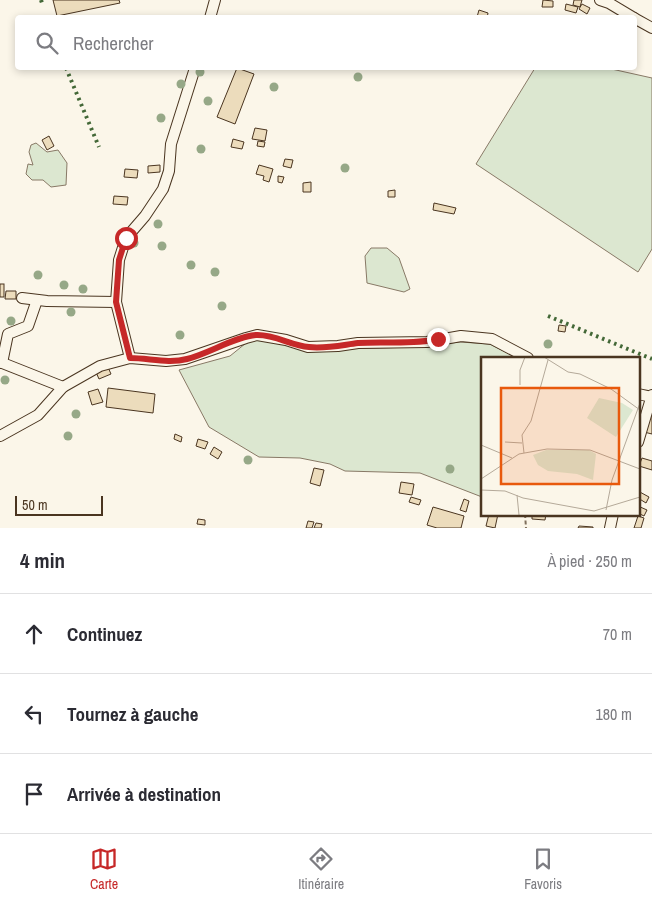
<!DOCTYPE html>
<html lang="fr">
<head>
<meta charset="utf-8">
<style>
	:root { --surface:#fff; --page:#f2f2f3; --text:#2b2b33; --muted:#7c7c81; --line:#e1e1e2; --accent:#c62828 }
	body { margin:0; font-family:"Archivo Narrow",sans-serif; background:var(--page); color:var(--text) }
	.scale { position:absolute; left:15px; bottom:12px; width:88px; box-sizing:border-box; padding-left:5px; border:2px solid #4a3520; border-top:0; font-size:14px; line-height:18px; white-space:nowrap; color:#4a3520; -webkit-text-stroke:4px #fbf6e9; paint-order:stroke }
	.stop { position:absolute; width:15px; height:15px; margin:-11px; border:4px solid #c62828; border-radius:50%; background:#fff }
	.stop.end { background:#c62828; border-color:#fff; box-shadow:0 1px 5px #0008 }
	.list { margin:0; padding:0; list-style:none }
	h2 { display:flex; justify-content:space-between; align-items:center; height:65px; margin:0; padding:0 20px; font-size:21px }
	h2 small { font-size:16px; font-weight:400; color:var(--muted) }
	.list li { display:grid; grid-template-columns:32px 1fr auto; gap:15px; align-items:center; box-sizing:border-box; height:80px; padding:0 20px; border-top:1px solid var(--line) }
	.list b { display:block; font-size:19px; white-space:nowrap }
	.list em { font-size:16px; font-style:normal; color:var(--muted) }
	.icon { flex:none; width:28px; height:28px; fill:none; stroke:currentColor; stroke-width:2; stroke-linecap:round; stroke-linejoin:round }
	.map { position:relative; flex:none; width:652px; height:528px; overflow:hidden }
	.search { position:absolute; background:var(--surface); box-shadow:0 2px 8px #0003; left:15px; right:15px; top:15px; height:55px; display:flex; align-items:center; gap:12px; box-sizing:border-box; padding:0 18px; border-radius:5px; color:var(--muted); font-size:19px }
	.sheet { height:305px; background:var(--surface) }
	nav { display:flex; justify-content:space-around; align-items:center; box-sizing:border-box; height:70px; border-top:1px solid var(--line); background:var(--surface); font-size:14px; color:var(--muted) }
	nav a { display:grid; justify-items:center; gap:2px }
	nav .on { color:var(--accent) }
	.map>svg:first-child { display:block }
</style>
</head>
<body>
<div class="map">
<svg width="652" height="528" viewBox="0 0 652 528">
	<rect width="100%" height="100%" fill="#fbf6e9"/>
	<g fill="#dce7d0" stroke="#887966">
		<polygon points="535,68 607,68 652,78 652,249 638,272 476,164"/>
		<polygon points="36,143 47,152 58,150 67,163 66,185 51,187 43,180 32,180 26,174 28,164 33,165 29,152 31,145"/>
		<polygon points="371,248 387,248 399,258 410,289 404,292 367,283 365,256"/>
		<polygon points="251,339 340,349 416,347 460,342 490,344 517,358 482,358 482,497 420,473 345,471 330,464 300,458 259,457 209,427 179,370 230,356"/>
	</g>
	<g fill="#ecdcbc" stroke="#4a3520">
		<polygon points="53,0 119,0 120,3 57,16"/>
		<polygon points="543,0 553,1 553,7 542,7"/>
		<polygon points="574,0 582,0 580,7 573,5"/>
		<polygon points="566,4 578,7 576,13 565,10"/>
		<polygon points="582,4 590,8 587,14 579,9"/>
		<polygon points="479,10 488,13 487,18 477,17"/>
		<polygon points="237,68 254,74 235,124 217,117"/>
		<polygon points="255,128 267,130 265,141 252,139"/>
		<polygon points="49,136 54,146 47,150 42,140"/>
		<polygon points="233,139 244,142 242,149 231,147"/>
		<polygon points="258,141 265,142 264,147 257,146"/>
		<polygon points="285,159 293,160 291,168 283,166"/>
		<polygon points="160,165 160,172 148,173 148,166"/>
		<polygon points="259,165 273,169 269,182 263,180 264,176 256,174"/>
		<polygon points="125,169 138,170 137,178 124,177"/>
		<polygon points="278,176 284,177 282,183 278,182"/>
		<polygon points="311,182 311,192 303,192 303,183"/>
		<polygon points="395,190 395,197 388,197 388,191"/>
		<polygon points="114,196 128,197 127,205 113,204"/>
		<polygon points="434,203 456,208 454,214 433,210"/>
		<rect x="0" y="284" width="4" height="13"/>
		<polygon points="6,291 16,291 16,299 5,299"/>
		<polygon points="559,325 566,326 565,332 558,331"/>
		<polygon points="107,365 111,374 99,379 95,370"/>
		<polygon points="108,388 155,394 153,413 106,407"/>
		<polygon points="98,389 103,402 92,405 88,392"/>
		<polygon points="652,410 652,434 644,432"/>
		<polygon points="175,434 182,437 181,442 174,439"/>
		<polygon points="198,439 208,442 205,449 196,446"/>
		<polygon points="214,447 222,452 218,459 210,454"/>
		<polygon points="642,458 652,461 652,470 639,466"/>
		<polygon points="314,468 324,470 320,486 310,483"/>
		<polygon points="401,482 414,484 412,495 399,493"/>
		<polygon points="638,491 649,497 646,503 638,498"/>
		<polygon points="411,497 421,500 419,505 409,502"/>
		<polygon points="464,499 469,501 466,512 460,510"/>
		<polygon points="638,506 647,510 644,516 638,513"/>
		<polygon points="433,507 464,516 461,528 437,528 427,525"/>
		<polygon points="489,514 498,514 495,528 486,526"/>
		<polygon points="532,514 546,514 545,520 532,519"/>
		<polygon points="638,516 644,518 641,528 634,528"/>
		<polygon points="198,519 205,520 205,525 197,524"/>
		<polygon points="308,521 314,522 312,528 306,528"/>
		<polygon points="316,523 322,524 321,528 314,528"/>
		<polygon points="579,526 593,527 593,528 578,528"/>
	</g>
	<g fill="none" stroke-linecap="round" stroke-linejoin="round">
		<defs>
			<g id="minor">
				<polyline points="600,0 609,3 634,18"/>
				<polyline points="210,18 215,0"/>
				<polyline points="634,18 652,28"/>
				<polyline points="22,298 47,301 116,302"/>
				<polyline points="130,358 116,302 119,260 126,238 145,216 163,189 169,171 171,144 195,68"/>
				<polyline points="0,362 63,387"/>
				<polyline points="2,363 8,334 28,326 37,300"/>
				<polyline points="638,394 652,397"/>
				<polyline points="0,436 38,415 63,387 100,366 130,358 166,361 185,359 246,338 257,335 286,340 308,347 338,346 358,343 427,342 461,336 492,339 528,358"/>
				<polyline points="638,442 652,395"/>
				<polyline points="610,528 613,514"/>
			</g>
		</defs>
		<use href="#minor" stroke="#4a3520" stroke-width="12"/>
		<polyline stroke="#7f6f5c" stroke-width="2" stroke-dasharray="4 2.5" stroke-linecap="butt" points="525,514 526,528"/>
		<use href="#minor" stroke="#fbf6e9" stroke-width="10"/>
		<g stroke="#436837" stroke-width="4" stroke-dasharray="2.5 4" stroke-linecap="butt">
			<polyline points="41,0 43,6"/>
			<polyline points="66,68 99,147"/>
			<polyline points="548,316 652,359"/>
		</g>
	</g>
	<g fill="#96a887">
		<circle cx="200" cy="72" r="4.5"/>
		<circle cx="358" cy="77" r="4.5"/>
		<circle cx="181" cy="84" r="4.5"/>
		<circle cx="274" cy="87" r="4.5"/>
		<circle cx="208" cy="101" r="4.5"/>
		<circle cx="161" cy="118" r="4.5"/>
		<circle cx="201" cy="149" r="4.5"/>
		<circle cx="345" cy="168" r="4.5"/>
		<circle cx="158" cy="224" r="4.5"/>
		<circle cx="134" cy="243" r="4.5"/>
		<circle cx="162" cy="246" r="4.5"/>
		<circle cx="191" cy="265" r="4.5"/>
		<circle cx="215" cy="272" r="4.5"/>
		<circle cx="38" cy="275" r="4.5"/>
		<circle cx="64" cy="285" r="4.5"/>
		<circle cx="83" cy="289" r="4.5"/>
		<circle cx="222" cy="306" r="4.5"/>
		<circle cx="71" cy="312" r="4.5"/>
		<circle cx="11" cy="321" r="4.5"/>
		<circle cx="180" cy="335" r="4.5"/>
		<circle cx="548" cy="344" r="4.5"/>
		<circle cx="5" cy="380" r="4.5"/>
		<circle cx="76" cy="414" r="4.5"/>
		<circle cx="68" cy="436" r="4.5"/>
		<circle cx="248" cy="460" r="4.5"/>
		<circle cx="450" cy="469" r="4.5"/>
	</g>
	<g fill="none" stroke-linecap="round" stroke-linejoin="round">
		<path stroke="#c62828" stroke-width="6" d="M126,238L119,260L116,302L130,358C149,358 168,364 187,359C210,353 234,337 256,335C275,334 291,346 309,347C325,349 342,345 358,343C385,341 412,345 438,339"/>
	</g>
	<g transform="translate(481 357)">
		<rect width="159" height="159" fill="#fbf6e9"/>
		<path d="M118,41L141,46L152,53L135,80L106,61ZM65,93H108L115,97L112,123L96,117L67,114L57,108L52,98Z" fill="#dce7d0"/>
		<path fill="none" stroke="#b4a999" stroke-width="1" d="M63,0L87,15L99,17L130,32L159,53M39,28V13L44,0M24,85L41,86M0,88L31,101M43,96L41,78L50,64L67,3M0,122L38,97L66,92L109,93L159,112M0,133L24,134L42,141L113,154L159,140M36,138L38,158M125,153L131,123L159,46"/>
		<path fill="#e8590c" fill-opacity="0.15" stroke="#e8590c" stroke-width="2.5" d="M20,31H138V127H20Z"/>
		<rect width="159" height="159" fill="none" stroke="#4a3520" stroke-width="2.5"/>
	</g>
</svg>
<div class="scale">50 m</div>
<div class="stop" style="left:126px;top:238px"></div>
<div class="stop end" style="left:438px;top:339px"></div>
<div class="search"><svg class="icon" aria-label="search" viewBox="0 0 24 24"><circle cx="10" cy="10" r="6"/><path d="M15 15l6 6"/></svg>Rechercher</div>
</div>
<section class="sheet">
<h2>4 min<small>À pied · 250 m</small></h2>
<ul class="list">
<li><svg class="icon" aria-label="ahead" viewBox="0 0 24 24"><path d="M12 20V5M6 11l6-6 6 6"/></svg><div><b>Continuez</b></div><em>70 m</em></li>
<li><svg class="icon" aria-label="left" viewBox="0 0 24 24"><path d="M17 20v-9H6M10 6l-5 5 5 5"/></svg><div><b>Tournez à gauche</b></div><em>180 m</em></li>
<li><svg class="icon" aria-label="arrive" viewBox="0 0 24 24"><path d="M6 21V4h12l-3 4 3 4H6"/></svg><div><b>Arrivée à destination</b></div></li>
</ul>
</section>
<nav>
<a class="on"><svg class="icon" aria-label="map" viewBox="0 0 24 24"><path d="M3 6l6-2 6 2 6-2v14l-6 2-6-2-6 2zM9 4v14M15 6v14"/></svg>Carte</a>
<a><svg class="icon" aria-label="directions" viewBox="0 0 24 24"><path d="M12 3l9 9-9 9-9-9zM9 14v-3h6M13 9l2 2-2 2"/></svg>Itinéraire</a>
<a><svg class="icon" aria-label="saved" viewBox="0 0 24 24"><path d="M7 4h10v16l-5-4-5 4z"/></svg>Favoris</a>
</nav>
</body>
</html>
